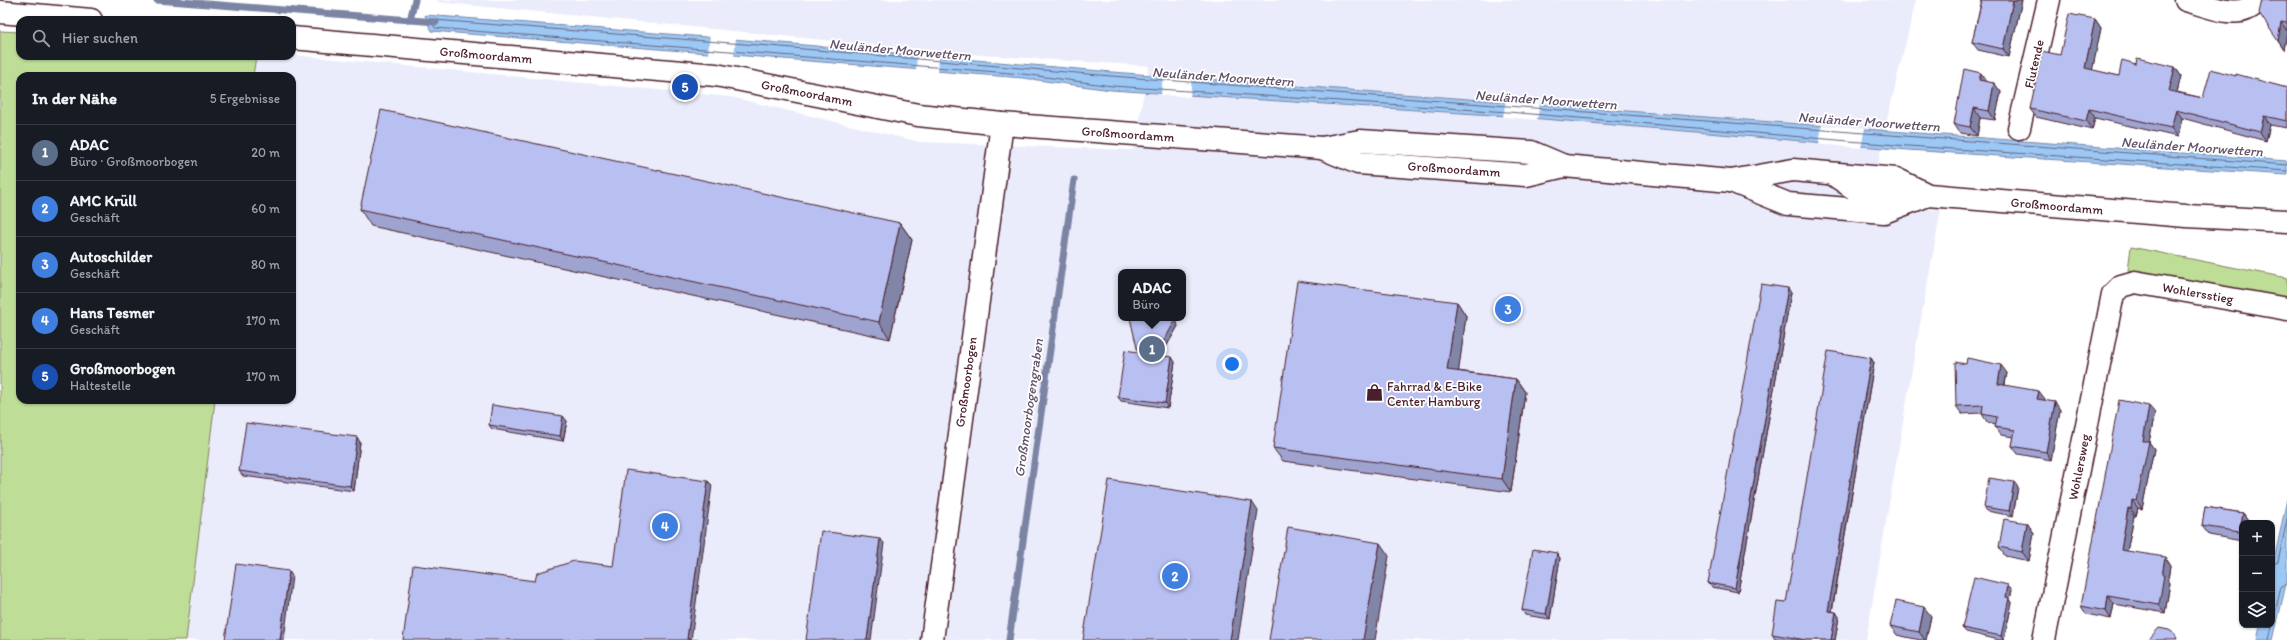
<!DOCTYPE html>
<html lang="de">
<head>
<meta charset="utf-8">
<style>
	:root { --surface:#171b24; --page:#242831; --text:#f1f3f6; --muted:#9ea1a6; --line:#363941; --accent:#a6949b }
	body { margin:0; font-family:Itim,sans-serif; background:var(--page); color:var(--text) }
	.controls { position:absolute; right:12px; bottom:12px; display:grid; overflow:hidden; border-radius:8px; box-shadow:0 1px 3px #0004 }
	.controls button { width:36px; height:36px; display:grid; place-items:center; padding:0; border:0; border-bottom:1px solid var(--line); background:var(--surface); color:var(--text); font:20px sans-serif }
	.you { position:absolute; left:1232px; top:364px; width:14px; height:14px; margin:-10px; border:3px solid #fff; border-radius:50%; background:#1a73e8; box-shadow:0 0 0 6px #1a73e833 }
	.badge { display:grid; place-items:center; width:26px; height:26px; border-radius:50%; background:var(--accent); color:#fff; font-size:13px; font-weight:700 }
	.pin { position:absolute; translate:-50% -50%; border:2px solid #fff; box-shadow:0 1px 4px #0006 }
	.popup { position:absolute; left:1118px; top:269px; width:68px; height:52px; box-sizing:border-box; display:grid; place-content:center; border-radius:8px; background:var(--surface); filter:drop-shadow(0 1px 3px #0005); font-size:13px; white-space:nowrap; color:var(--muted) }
	.popup b { font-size:15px; color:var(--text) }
	.popup::after { content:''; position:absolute; left:50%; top:100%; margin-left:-8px; border:8px solid transparent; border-top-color:var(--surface) }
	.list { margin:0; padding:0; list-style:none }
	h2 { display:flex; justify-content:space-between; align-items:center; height:52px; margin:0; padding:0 16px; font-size:17px }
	h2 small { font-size:13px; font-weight:400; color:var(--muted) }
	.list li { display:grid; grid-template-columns:26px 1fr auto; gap:12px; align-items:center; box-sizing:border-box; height:56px; padding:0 16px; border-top:1px solid var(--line) }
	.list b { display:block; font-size:15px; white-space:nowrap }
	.list p { margin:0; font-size:13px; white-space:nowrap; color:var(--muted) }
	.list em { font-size:13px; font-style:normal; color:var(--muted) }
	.icon { flex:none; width:22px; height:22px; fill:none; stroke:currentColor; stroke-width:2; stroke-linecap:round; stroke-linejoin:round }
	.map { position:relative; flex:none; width:2287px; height:640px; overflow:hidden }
	.search { position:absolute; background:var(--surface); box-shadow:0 1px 3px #0004; left:16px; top:16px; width:280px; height:44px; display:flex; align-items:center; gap:10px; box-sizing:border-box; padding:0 14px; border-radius:12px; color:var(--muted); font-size:15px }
	.panel { position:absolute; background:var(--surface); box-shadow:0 1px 3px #0004; left:16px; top:72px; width:280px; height:332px; border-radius:12px }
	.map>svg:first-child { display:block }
</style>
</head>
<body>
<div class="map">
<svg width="2287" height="640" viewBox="0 0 2287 640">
	<rect width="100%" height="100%" fill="#fff"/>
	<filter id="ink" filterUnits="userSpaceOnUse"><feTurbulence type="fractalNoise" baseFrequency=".025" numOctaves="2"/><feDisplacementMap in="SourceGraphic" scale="8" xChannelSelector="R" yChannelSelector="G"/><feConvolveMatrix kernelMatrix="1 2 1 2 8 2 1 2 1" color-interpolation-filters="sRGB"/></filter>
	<g filter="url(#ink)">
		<path fill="#eaecfb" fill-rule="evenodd" d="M438,0H1916L1887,120L1870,204L1941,210L1916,346L1866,640H186L215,400H292V76H253L256,56L292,55L731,97L920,142L1133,150L1149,66L967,54L437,2ZM1121,272H1183V318H1121Z"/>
		<g fill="#bede97" stroke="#847e61">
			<polygon points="0,31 20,32 20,56 256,56 253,76 20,76 20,400 215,400 186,640 0,640"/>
			<polygon points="2131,247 2287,278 2287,299 2128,270"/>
		</g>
		<g fill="#9bc8f5" stroke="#7b84a4">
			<polygon points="425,15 770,42 1112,72 2287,161 2287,175 1908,150 1507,116 1111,90 1023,78 431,31"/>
			<polygon points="2287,499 2287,580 2273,640 2257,640 2260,625 2272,625 2272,570"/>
		</g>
		<g fill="#fff">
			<polygon points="710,35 736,37 734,57 708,55"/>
			<polygon points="917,53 939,55 938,73 916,71"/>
			<polygon points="1163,74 1192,76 1190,97 1161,95"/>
			<polygon points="1506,100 1540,103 1537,120 1503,117"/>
			<polygon points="1822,125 1865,128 1861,148 1819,144"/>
		</g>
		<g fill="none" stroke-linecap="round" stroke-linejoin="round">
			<g stroke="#6a637c" stroke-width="1">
				<polyline points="2287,165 1111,76 770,46 434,20 432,22 435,28 1023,74 1112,86 1508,112 1908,146 2287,171"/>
				<polyline points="2272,565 2278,562 2287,519"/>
				<polyline points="2269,640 2281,587 2287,584"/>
			</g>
			<g stroke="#7b84a4" stroke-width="7">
				<polyline points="157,0 436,22"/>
				<polyline points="410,20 415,0"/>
				<polyline points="1009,640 1074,180"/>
			</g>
			<defs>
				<g id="minor">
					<path d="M2186,0C2202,4 2231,17 2247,9C2252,7 2256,3 2260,0"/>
					<polyline points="0,12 91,20"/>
					<polyline points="292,38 716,75 918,115 1002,124"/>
					<polyline points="2019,128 2049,0"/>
					<polyline points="2044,640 2113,294 2121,286 2135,282 2287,309"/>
				</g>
				<g id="major">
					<polyline points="1322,148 1358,163 1526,175 1564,166 1731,181 1793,170 1896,179 1928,195 2186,216 2287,221"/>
					<polyline points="1834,175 1865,196 1893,198"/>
					<polyline points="1731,181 1788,204 1884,212 1928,195"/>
					<polyline points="932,640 1002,124 1322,148 1360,141 1531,152 1564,166"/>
				</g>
			</defs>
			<use href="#minor" stroke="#4a1f2b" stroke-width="25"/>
			<use href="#major" stroke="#4a1f2b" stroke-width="25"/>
			<use href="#minor" stroke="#fff" stroke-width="22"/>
			<use href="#major" stroke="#fff" stroke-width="22"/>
		</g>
		<g fill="#9ea4cf" stroke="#4a1f2b">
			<polygon points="1982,0 2022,0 2009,57 1978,50 1972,42"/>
			<polygon points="2262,0 2287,0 2287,33 2284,50 2278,41"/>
			<polygon points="2095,19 2101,28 2092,70 2119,76 2136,64 2175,67 2181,76 2177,92 2203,98 2236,76 2287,88 2287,128 2270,125 2266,141 2182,118 2178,137 2095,118 2092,130 2036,117 2030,109 2060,55"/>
			<polygon points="1987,82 1994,83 2001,92 1995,120 1980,118 1977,136 1960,133 1954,124"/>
			<polygon points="360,209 900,223 912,240 890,339 371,226"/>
			<polygon points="1791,293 1738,592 1712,587 1708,583"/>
			<polygon points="1457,302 1466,316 1458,371 1516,379 1525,392 1511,492 1283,461 1273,448"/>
			<polygon points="1178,326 1161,356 1175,362 1168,408 1121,401 1118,397 1138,352"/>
			<polygon points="1871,358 1874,363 1832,612 1836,612 1839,617 1835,640 1781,640 1775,639 1772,634 1786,603"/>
			<polygon points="2007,373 2005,385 2045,399 2044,401 2055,402 2060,410 2051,460 2018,454 2012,446 2014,437 2001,435 1995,427 1996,424 1987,422 1982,414 1982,413 1962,414 1956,406"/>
			<polygon points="2155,413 2149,442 2154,449 2142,509 2138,508 2136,516 2134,516 2127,551 2170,565 2168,580 2170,583 2165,613 2114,604 2111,619 2086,614 2081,606"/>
			<polygon points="567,421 563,441 492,429 489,425"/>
			<polygon points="360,442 354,491 243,476 239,471"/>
			<polygon points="2018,487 2013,516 1987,511 1984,507"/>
			<polygon points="2205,507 2243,513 2250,523 2242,523 2242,541 2209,535 2202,526"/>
			<polygon points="2027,523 2034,533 2029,561 2005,556 1999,547"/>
			<polygon points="1560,558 1550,619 1525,615 1522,610"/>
			<polygon points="2008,585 2012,590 2010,599 2012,603 2004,640 1999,640 1966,632 1962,628"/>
			<polygon points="1931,616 1926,640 1920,640 1897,635 1890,626"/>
		</g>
		<g fill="#8186a9" stroke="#4a1f2b">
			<polygon points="2013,0 2022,0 2009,57 2003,49"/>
			<polygon points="2095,19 2101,28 2091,77 2085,68"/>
			<polygon points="2281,22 2287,31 2284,50 2278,41"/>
			<polygon points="2175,67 2181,76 2175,100 2169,91"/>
			<polygon points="1981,73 1987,82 1979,80"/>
			<polygon points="1994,83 2001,92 1995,120 1989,111"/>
			<polygon points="1974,108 1980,118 1977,136 1970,127"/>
			<polygon points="2089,109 2095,118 2092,130 2086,121"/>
			<polygon points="2176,110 2182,118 2178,137 2171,128"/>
			<polygon points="2264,116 2270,125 2266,141 2260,132"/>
			<polygon points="900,223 912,240 890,339 879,322"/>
			<polygon points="1788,288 1791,293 1738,592 1735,588"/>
			<polygon points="1457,302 1466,316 1457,383 1447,370"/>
			<polygon points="1174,318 1176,318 1178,326 1159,359 1156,355"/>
			<polygon points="1172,357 1175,362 1168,408 1165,403"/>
			<polygon points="1871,358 1874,363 1831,616 1828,611"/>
			<polygon points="2001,365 2007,373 2003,392 1998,384"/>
			<polygon points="1516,379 1525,392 1511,492 1502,479"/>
			<polygon points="2039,391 2045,399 2043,407 2037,399"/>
			<polygon points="2055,402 2060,410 2051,460 2046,452"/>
			<polygon points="2149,406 2155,413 2149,442 2154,449 2142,509 2137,501 2143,441"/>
			<polygon points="563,416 567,421 563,441 560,436"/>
			<polygon points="357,437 360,442 354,491 350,486"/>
			<polygon points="708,481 712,485 691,640 687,639"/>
			<polygon points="2014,482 2018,487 2013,516 2009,511"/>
			<polygon points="2132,500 2138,508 2136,516 2131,509"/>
			<polygon points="1252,502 1258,511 1238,640 1230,640"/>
			<polygon points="2128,508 2134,516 2126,557 2121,550"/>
			<polygon points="2243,513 2250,523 2242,523 2242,535 2240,532"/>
			<polygon points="2027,523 2034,533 2029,561 2022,552"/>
			<polygon points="880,539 884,543 871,640 867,640"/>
			<polygon points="1380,543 1389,556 1375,640 1363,640"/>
			<polygon points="1557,553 1560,558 1550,619 1546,614"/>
			<polygon points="2165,557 2170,565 2168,580 2170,583 2165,613 2159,605 2162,575"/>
			<polygon points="289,571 292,576 284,640 280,640"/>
			<polygon points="2008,585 2012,590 2010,599 2012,603 2004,640 2003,640 2001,636 2006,597"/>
			<polygon points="2108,596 2114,604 2111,619 2106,611"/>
			<polygon points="1924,607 1931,616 1926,640 1925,640 1919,632"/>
			<polygon points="1836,612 1839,617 1835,640 1831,640"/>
		</g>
		<g fill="#b8bff1" stroke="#4a1f2b">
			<polygon points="1982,0 2013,0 2003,49 1972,42"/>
			<polygon points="2262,0 2287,0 2287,23 2281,22 2278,41 2259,13"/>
			<polygon points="2069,14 2095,19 2085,68 2119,76 2122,60 2136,64 2137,58 2175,67 2169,91 2203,98 2211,69 2236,76 2236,74 2287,88 2287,121 2264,116 2260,132 2176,110 2171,128 2089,109 2086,121 2030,109 2042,51 2060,55"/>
			<polygon points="1964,69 1981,73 1979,80 1994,83 1989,111 1974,108 1970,127 1954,124"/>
			<polygon points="381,110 900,223 879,322 360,209"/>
			<polygon points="1297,281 1457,302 1447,370 1516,379 1502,479 1273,448"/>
			<polygon points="1761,284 1788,288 1735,588 1708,583"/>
			<polygon points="1130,318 1174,318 1175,321 1156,355 1172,357 1165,403 1118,397 1125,350 1138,352"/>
			<polygon points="1828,351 1871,358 1828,611 1836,612 1831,640 1806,640 1772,634 1777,602 1786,603"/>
			<polygon points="1967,358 2001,365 1998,384 2039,391 2037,399 2055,402 2046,452 2012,446 2015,430 1995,427 1997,417 1982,414 1983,405 1956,406 1955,362 1966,364"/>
			<polygon points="2119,400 2149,406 2143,441 2149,441 2137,501 2132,500 2131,509 2128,508 2121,550 2165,557 2162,575 2164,575 2159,605 2108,596 2106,611 2081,606"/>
			<polygon points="492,405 563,416 560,436 489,425"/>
			<polygon points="246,423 357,437 350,486 239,471"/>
			<polygon points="626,470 708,481 687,639 698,640 403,640 413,565 535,581 537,573 574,561 613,566"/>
			<polygon points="1989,478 2014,482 2009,511 1984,507"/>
			<polygon points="1109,480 1252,502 1230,640 1083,640"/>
			<polygon points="2205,507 2243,513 2240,532 2202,526"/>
			<polygon points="2004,519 2027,523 2022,552 1999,547"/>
			<polygon points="1288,527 1380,543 1363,640 1269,640"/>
			<polygon points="821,531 880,539 867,640 806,640"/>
			<polygon points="1533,549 1557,553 1546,614 1522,610"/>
			<polygon points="236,564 289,571 280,640 225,640"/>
			<polygon points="1974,577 2008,585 2006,597 2009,598 2001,636 1962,628"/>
			<polygon points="1896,601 1924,607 1919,632 1890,626"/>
			<polygon points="2159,628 2169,630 2175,634 2177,640 2149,640 2149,639"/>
		</g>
	</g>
	<defs>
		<symbol id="shop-bare" viewBox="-9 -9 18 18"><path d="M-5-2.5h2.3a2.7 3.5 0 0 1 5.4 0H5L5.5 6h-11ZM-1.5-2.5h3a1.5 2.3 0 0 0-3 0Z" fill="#4a1f2b" stroke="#fff" stroke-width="2.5" paint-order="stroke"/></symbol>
	</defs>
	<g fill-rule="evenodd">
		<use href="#shop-bare" x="1362" y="380" width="25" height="25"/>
	</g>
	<g text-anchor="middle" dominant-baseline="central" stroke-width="3.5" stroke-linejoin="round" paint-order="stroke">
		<g font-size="13" fill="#4a1f2b" stroke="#fff">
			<text transform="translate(486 55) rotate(5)">Großmoordamm</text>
			<text transform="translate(2034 64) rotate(-77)">Flutende</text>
			<text transform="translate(807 93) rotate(11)">Großmoordamm</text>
			<text transform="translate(1128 134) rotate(4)">Großmoordamm</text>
			<text transform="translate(1454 169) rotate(4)">Großmoordamm</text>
			<text transform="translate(2057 206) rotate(5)">Großmoordamm</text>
			<text transform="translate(2198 293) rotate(10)">Wohlersstieg</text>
			<text transform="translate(966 382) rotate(-82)">Großmoorbogen</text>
			<text transform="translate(2079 467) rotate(-79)">Wohlersweg</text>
		</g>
		<g font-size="13" fill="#4a1f2b" stroke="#fff" text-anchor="start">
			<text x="1387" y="386">Fahrrad &amp; E-Bike<tspan x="1387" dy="15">Center Hamburg</tspan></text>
		</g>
		<g font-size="14" font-style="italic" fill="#625268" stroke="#fff">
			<text transform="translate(900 50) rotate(5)">Neuländer Moorwettern</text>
			<text transform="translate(1223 77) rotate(4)">Neuländer Moorwettern</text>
			<text transform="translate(1546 100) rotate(4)">Neuländer Moorwettern</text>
			<text transform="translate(1869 122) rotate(4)">Neuländer Moorwettern</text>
			<text transform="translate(2192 147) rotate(4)">Neuländer Moorwettern</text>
			<text transform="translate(1029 408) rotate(-82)">Großmoorbogengraben</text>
		</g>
	</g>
</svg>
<div class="controls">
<button>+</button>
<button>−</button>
<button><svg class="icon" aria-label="layers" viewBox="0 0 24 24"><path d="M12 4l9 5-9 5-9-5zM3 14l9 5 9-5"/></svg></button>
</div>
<div class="you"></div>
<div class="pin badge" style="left:1152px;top:349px;background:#5c6f8a">1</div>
<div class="popup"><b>ADAC</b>Büro</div>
<div class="pin badge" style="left:1175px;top:576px;background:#3f7fe0">2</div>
<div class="pin badge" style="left:1508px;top:309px;background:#3f7fe0">3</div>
<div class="pin badge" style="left:665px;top:526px;background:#3f7fe0">4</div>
<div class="pin badge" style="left:685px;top:87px;background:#1a4fb4">5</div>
<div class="search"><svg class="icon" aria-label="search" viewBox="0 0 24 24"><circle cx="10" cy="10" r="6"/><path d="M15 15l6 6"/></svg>Hier suchen</div>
<section class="panel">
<h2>In der Nähe<small>5 Ergebnisse</small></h2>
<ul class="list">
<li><span class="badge" style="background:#5c6f8a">1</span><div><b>ADAC</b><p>Büro · Großmoorbogen</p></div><em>20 m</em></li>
<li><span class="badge" style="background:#3f7fe0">2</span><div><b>AMC Krüll</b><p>Geschäft</p></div><em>60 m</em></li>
<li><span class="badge" style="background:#3f7fe0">3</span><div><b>Autoschilder</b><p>Geschäft</p></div><em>80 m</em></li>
<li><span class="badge" style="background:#3f7fe0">4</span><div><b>Hans Tesmer</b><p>Geschäft</p></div><em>170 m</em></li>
<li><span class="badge" style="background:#1a4fb4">5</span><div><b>Großmoorbogen</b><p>Haltestelle</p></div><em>170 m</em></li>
</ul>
</section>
</div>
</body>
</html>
